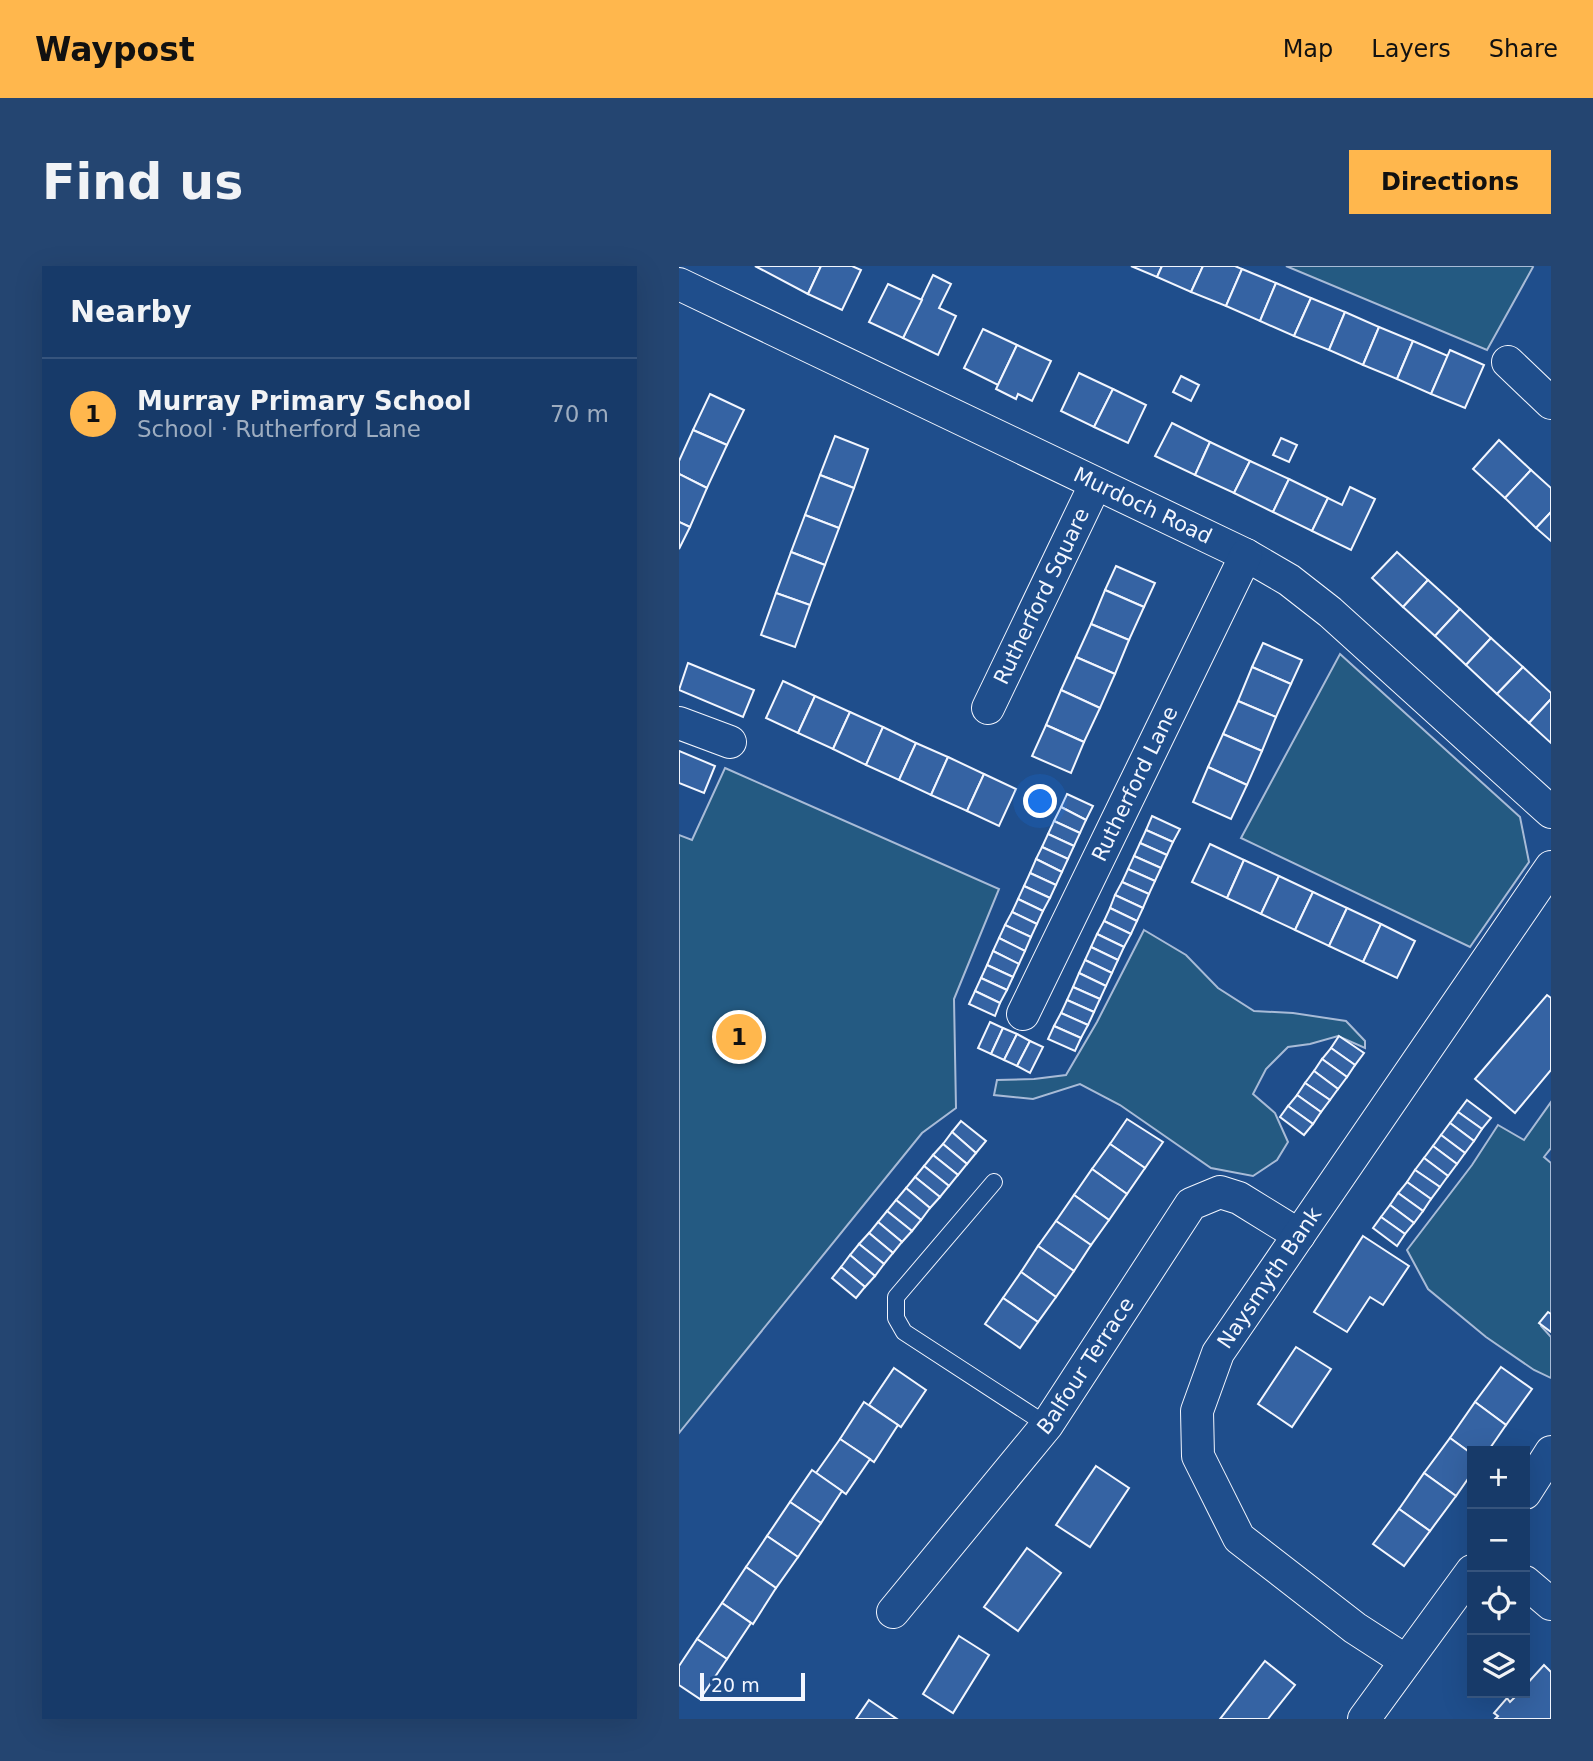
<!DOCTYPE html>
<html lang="en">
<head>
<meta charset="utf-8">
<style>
	:root { --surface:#173a69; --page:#244571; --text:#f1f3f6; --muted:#9eadc0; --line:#36547d; --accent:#ffb74d }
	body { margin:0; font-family:"DejaVu Sans",sans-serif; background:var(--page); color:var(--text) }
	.controls { position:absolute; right:21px; bottom:21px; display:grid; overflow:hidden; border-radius:0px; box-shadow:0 7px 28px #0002 }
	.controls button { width:63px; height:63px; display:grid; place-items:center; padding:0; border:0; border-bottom:2px solid var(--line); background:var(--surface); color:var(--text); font:35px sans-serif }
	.scale { position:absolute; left:21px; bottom:18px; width:105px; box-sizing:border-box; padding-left:7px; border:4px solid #f2f6ff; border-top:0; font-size:19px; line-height:24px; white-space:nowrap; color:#f2f6ff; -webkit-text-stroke:5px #1f4e8c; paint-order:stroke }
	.you { position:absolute; left:362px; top:536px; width:24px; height:24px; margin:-18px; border:5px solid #fff; border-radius:50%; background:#1a73e8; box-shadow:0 0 0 10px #1a73e833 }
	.badge { display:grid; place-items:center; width:46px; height:46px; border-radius:50%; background:var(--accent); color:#111; font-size:23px; font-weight:700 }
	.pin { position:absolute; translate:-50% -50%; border:4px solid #fff; box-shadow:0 2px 7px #0006 }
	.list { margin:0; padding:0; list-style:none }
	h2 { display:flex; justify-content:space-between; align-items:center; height:91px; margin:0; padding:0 28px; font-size:30px }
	h2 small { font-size:23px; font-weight:400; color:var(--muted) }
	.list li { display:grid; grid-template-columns:46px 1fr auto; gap:21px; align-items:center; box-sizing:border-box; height:112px; padding:0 28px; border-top:2px solid var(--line) }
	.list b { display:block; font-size:26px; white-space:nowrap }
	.list p { margin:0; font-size:23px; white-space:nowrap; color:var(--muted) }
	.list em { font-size:23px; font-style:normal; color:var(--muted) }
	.icon { flex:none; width:38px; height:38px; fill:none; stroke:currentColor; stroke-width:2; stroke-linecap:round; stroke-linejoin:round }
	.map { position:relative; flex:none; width:872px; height:1453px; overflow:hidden; border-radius:0px }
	header { display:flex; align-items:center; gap:42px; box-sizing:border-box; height:98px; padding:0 35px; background:var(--accent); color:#111 }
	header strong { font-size:33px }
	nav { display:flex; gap:38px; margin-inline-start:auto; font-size:24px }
	.intro { display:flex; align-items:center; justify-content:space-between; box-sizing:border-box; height:168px; padding:0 42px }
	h1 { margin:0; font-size:49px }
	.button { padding:18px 32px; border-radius:0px; background:var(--accent); color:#111; font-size:24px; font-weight:700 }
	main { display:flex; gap:42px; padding:0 42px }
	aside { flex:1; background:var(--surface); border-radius:0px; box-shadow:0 7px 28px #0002 }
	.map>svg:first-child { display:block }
</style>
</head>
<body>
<header>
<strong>Waypost</strong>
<nav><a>Map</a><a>Layers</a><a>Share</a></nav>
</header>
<div class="intro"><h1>Find us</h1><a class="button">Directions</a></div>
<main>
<aside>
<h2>Nearby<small></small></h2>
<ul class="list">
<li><span class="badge">1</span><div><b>Murray Primary School</b><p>School · Rutherford Lane</p></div><em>70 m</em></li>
</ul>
</aside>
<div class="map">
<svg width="872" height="1453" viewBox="0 0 872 1453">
	<rect width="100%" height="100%" fill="#1f4e8c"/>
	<g fill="#245a82" stroke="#a8bbd7" stroke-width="2">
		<polygon points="607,0 853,0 854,1 808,84"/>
		<polygon points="661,388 841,551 850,596 791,681 562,572"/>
		<polygon points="46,502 320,623 275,733 277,842 243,867 0,1167 0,569 13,574"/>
		<polygon points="465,664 507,689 539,722 575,745 614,747 667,755 686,775 686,782 659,770 631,778 609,781 587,803 574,828 596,847 609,876 598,894 574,910 532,902 441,839 401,818 354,833 315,829 318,814 355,813 387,809 418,756"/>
		<polygon points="872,836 872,882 865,891 872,897 872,1046 862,1060 872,1071 872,1112 855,1104 807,1071 749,1023 728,984 793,899 819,859 845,874"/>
	</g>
	<g fill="#3563a3" stroke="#f2f6ff" stroke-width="2">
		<polygon points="76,0 142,0 129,28"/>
		<polygon points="142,0 173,0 182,4 163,44 129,28"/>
		<polygon points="452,0 483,0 478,11"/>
		<polygon points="483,0 524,0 512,26 478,11"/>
		<polygon points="524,0 556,0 563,3 547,40 512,26"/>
		<polygon points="563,3 597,17 581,55 547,40"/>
		<polygon points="254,9 272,18 260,42 277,50 259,89 224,72"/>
		<polygon points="597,17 632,32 615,70 581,55"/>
		<polygon points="209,18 243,34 224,72 190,56"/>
		<polygon points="632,32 666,46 650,84 615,70"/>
		<polygon points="666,46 700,61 684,99 650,84"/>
		<polygon points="700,61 734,75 718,113 684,99"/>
		<polygon points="304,63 338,79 319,119 285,102"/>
		<polygon points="734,75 769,90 752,128 718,113"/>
		<polygon points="338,79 372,95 353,135 339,128 337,133 317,123"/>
		<polygon points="771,84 805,99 786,142 752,128"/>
		<polygon points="400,107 434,123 415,161 382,145"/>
		<polygon points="502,110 520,119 512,135 494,126"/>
		<polygon points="434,123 467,139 449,177 415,161"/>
		<polygon points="31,128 65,144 48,179 14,164"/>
		<polygon points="493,157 531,176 516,209 476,190"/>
		<polygon points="14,164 48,179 28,222 0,208 0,195"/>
		<polygon points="156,170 189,183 175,222 141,209"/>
		<polygon points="602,172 618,179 610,196 594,189"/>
		<polygon points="820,174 852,204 826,232 794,203"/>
		<polygon points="531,176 571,195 555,227 516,209"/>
		<polygon points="571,195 610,213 594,246 555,227"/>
		<polygon points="852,204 872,222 872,246 857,262 826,232"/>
		<polygon points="0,208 28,222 11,261 0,256"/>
		<polygon points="141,209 175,222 160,262 126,249"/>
		<polygon points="610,213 649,232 633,265 594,246"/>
		<polygon points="671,221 696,233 672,284 633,265 649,232 663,239"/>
		<polygon points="872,246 872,275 857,262"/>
		<polygon points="126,249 160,262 146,299 112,286"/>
		<polygon points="0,256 11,261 0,283"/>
		<polygon points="112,286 146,299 131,339 97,327"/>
		<polygon points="718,286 749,314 724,341 693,312"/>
		<polygon points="437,300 476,317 465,341 426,324"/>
		<polygon points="749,314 781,343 756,370 724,341"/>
		<polygon points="426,324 465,341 450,374 412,358"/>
		<polygon points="97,327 131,339 116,381 82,369"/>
		<polygon points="781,343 812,372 787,399 756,370"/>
		<polygon points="412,358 450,374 436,408 397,391"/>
		<polygon points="812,372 844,401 818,428 787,399"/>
		<polygon points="584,377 623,394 612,418 573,401"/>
		<polygon points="397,391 436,408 421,442 382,424"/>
		<polygon points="9,397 75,424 64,451 0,424"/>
		<polygon points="573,401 612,418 597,451 559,435"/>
		<polygon points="844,401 872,427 872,433 850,457 818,428"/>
		<polygon points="104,415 136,430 119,467 87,452"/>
		<polygon points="382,424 421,442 405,476 367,459"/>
		<polygon points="136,430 171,446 154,483 119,467"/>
		<polygon points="872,433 872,477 850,457"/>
		<polygon points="559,435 597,451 583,485 544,468"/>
		<polygon points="171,446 204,461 187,499 154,483"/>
		<polygon points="367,459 405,476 392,507 353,490"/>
		<polygon points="204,461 237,477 220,514 187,499"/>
		<polygon points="544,468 583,485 568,519 529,501"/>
		<polygon points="237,477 269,491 252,529 220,514"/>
		<polygon points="0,485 36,500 25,527 0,517"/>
		<polygon points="269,491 305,508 288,545 252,529"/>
		<polygon points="529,501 568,519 552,553 514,536"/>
		<polygon points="305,508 337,523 320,560 288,545"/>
		<polygon points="388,528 414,540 407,554 382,541"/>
		<polygon points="382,541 407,554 401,567 375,555"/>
		<polygon points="473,550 501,563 494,576 467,564"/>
		<polygon points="375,555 401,567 395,580 369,568"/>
		<polygon points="467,564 494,576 488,589 461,577"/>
		<polygon points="369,568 395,580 389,593 363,581"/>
		<polygon points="461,577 488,589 482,602 455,590"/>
		<polygon points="531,578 565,594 548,632 513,616"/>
		<polygon points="363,581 389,593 383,606 357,593"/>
		<polygon points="455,590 482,602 476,615 449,603"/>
		<polygon points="357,593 383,606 377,619 351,607"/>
		<polygon points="565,594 600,610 582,648 548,632"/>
		<polygon points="449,603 476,615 470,628 443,616"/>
		<polygon points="351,607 377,619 371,632 345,620"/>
		<polygon points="600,610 634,626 616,664 582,648"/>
		<polygon points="443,616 470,628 464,642 436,629"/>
		<polygon points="345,620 371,632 364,645 339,633"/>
		<polygon points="634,626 668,642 650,680 616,664"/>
		<polygon points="436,629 464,642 458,655 431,642"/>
		<polygon points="339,633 364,645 358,658 333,646"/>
		<polygon points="431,642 458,655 452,668 425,655"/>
		<polygon points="668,642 702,658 684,696 650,680"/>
		<polygon points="333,646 358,658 352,671 326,659"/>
		<polygon points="425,655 452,668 445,681 418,668"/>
		<polygon points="702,658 736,675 718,712 684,696"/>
		<polygon points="326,659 352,671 346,685 320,672"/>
		<polygon points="418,668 445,681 439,694 412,681"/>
		<polygon points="320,672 346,685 340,698 314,685"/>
		<polygon points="412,681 439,694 433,707 406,694"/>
		<polygon points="314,685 340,698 334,711 308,699"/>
		<polygon points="406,694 433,707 427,720 400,707"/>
		<polygon points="308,699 334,711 328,724 302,712"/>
		<polygon points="400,707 427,720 421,733 394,721"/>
		<polygon points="302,712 328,724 321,737 296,725"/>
		<polygon points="394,721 421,733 415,746 388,734"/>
		<polygon points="296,725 321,737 316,750 290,738"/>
		<polygon points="868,729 872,732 872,804 836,847 796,813"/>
		<polygon points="388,734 415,746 409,759 382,747"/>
		<polygon points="382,747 409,759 402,772 375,760"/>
		<polygon points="311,756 324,762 312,788 299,782"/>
		<polygon points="375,760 402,772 396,785 369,773"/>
		<polygon points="324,762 338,768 325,794 312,788"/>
		<polygon points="338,768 351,775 338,800 325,794"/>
		<polygon points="660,770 685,787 676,799 652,782"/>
		<polygon points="351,775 364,781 351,807 338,800"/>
		<polygon points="652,782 676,799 668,811 643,793"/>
		<polygon points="643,793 668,811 659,823 635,805"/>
		<polygon points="635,805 659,823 651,834 626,817"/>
		<polygon points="626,817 651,834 642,846 618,829"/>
		<polygon points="618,829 642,846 634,858 609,840"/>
		<polygon points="788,834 812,852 803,863 779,846"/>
		<polygon points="609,840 634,858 625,869 601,851"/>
		<polygon points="779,846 803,863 795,875 771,857"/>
		<polygon points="448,853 484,876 466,902 431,878"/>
		<polygon points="282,855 307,875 297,887 273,866"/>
		<polygon points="771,857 795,875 786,887 762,869"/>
		<polygon points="273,866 297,887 288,898 264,878"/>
		<polygon points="762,869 786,887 778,898 754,880"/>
		<polygon points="264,878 288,898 279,909 254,889"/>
		<polygon points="431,878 466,902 448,928 413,903"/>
		<polygon points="754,880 778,898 769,910 745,892"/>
		<polygon points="254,889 279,909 270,920 245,900"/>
		<polygon points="745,892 769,910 761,921 736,904"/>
		<polygon points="245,900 270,920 261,931 236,911"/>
		<polygon points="413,903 448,928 430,954 395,929"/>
		<polygon points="736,904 761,921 752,933 728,916"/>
		<polygon points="236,911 261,931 251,942 227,922"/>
		<polygon points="728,916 752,933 744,945 719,927"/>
		<polygon points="227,922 251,942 242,954 217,934"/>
		<polygon points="719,927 744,945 735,957 711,939"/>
		<polygon points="395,929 430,954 412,979 377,955"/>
		<polygon points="217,934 242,954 233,965 208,945"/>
		<polygon points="711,939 735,957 726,968 702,951"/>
		<polygon points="208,945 233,965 223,976 199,956"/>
		<polygon points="702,951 726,968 718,980 694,962"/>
		<polygon points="377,955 412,979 395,1005 359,980"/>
		<polygon points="199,956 223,976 214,987 190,967"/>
		<polygon points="190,967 214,987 205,998 180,978"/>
		<polygon points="684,970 730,1000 704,1039 691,1031 668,1066 635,1046"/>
		<polygon points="180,978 205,998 196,1010 171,989"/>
		<polygon points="359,980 395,1005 377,1031 342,1006"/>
		<polygon points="171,989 196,1010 186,1021 162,1001"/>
		<polygon points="162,1001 186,1021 177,1032 153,1012"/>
		<polygon points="342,1006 377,1031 359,1056 324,1032"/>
		<polygon points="324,1032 359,1056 341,1082 306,1058"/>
		<polygon points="869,1046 872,1048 872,1066 860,1057"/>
		<polygon points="617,1081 652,1103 613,1161 579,1138"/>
		<polygon points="822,1101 853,1123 827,1159 796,1136"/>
		<polygon points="215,1102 247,1124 222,1161 190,1139"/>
		<polygon points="185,1136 219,1159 195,1196 161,1173"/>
		<polygon points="796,1136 827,1159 809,1185 793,1185 793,1188 771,1172"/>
		<polygon points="771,1172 793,1188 793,1207 777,1230 745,1207"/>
		<polygon points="161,1173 191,1193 167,1228 137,1207"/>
		<polygon points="417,1200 450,1222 411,1281 377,1259"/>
		<polygon points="133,1204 163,1225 142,1257 111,1236"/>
		<polygon points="745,1207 777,1230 751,1265 720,1243"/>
		<polygon points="111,1236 142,1257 119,1291 88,1270"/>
		<polygon points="720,1243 751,1265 725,1300 694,1278"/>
		<polygon points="88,1270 119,1291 97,1322 67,1301"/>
		<polygon points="348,1282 382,1307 339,1365 305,1341"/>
		<polygon points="67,1301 97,1322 74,1358 43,1337"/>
		<polygon points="43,1337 72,1357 48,1393 18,1373"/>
		<polygon points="280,1370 310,1389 274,1447 244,1428"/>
		<polygon points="18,1373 48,1393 21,1433 0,1419 0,1400"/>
		<polygon points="586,1395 616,1419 589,1453 541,1453"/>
		<polygon points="865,1399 872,1406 872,1453 816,1453 819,1450 815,1447 828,1432 831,1436 840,1427 846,1427 846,1420"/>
		<polygon points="190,1434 218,1453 177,1453"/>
	</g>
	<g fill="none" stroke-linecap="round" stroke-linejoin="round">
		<defs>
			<polyline id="lane" points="315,916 217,1031 217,1052 225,1066 368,1159"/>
			<g id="street">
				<path id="s1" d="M0,18L567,289L610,314L651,346L872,546"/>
				<polyline points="829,96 872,137"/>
				<path id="s2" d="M309,442L416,219"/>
				<polyline points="0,457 51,476"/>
				<path id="s3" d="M344,748L567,289"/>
				<polyline points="846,1227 872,1186"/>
				<polyline points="846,1316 872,1338"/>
				<path id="s4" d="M214,1346L368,1159L512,938L541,926L560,932L620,969"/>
				<path id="s5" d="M727,1395L676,1362L560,1272L519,1190L518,1145L539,1087L872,601"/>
				<polyline points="685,1453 793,1305"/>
			</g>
		</defs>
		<use href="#lane" stroke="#f2f6ff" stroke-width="18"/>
		<use href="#street" stroke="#f2f6ff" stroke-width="34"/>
		<use href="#lane" stroke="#1f4e8c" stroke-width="16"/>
		<use href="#street" stroke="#1f4e8c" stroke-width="32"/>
	</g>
	<g text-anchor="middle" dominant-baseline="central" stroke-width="5" stroke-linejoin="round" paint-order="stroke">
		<g font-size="21" fill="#f2f6ff" stroke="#1f4e8c">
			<text stroke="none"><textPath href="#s1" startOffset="514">Murdoch Road</textPath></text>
			<text stroke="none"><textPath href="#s2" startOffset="124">Rutherford Square</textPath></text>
			<text stroke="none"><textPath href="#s3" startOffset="256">Rutherford Lane</textPath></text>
			<text stroke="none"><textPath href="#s5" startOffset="497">Naysmyth Bank</textPath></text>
			<text stroke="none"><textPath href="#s4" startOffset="313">Balfour Terrace</textPath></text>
		</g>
	</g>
</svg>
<div class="controls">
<button>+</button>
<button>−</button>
<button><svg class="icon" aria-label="locate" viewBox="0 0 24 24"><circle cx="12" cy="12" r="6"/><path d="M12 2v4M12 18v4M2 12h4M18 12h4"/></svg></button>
<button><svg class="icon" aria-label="layers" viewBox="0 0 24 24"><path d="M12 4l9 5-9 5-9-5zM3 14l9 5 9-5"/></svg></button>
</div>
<div class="scale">20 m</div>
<div class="you"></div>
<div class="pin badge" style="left:60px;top:771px">1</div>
</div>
</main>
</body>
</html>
